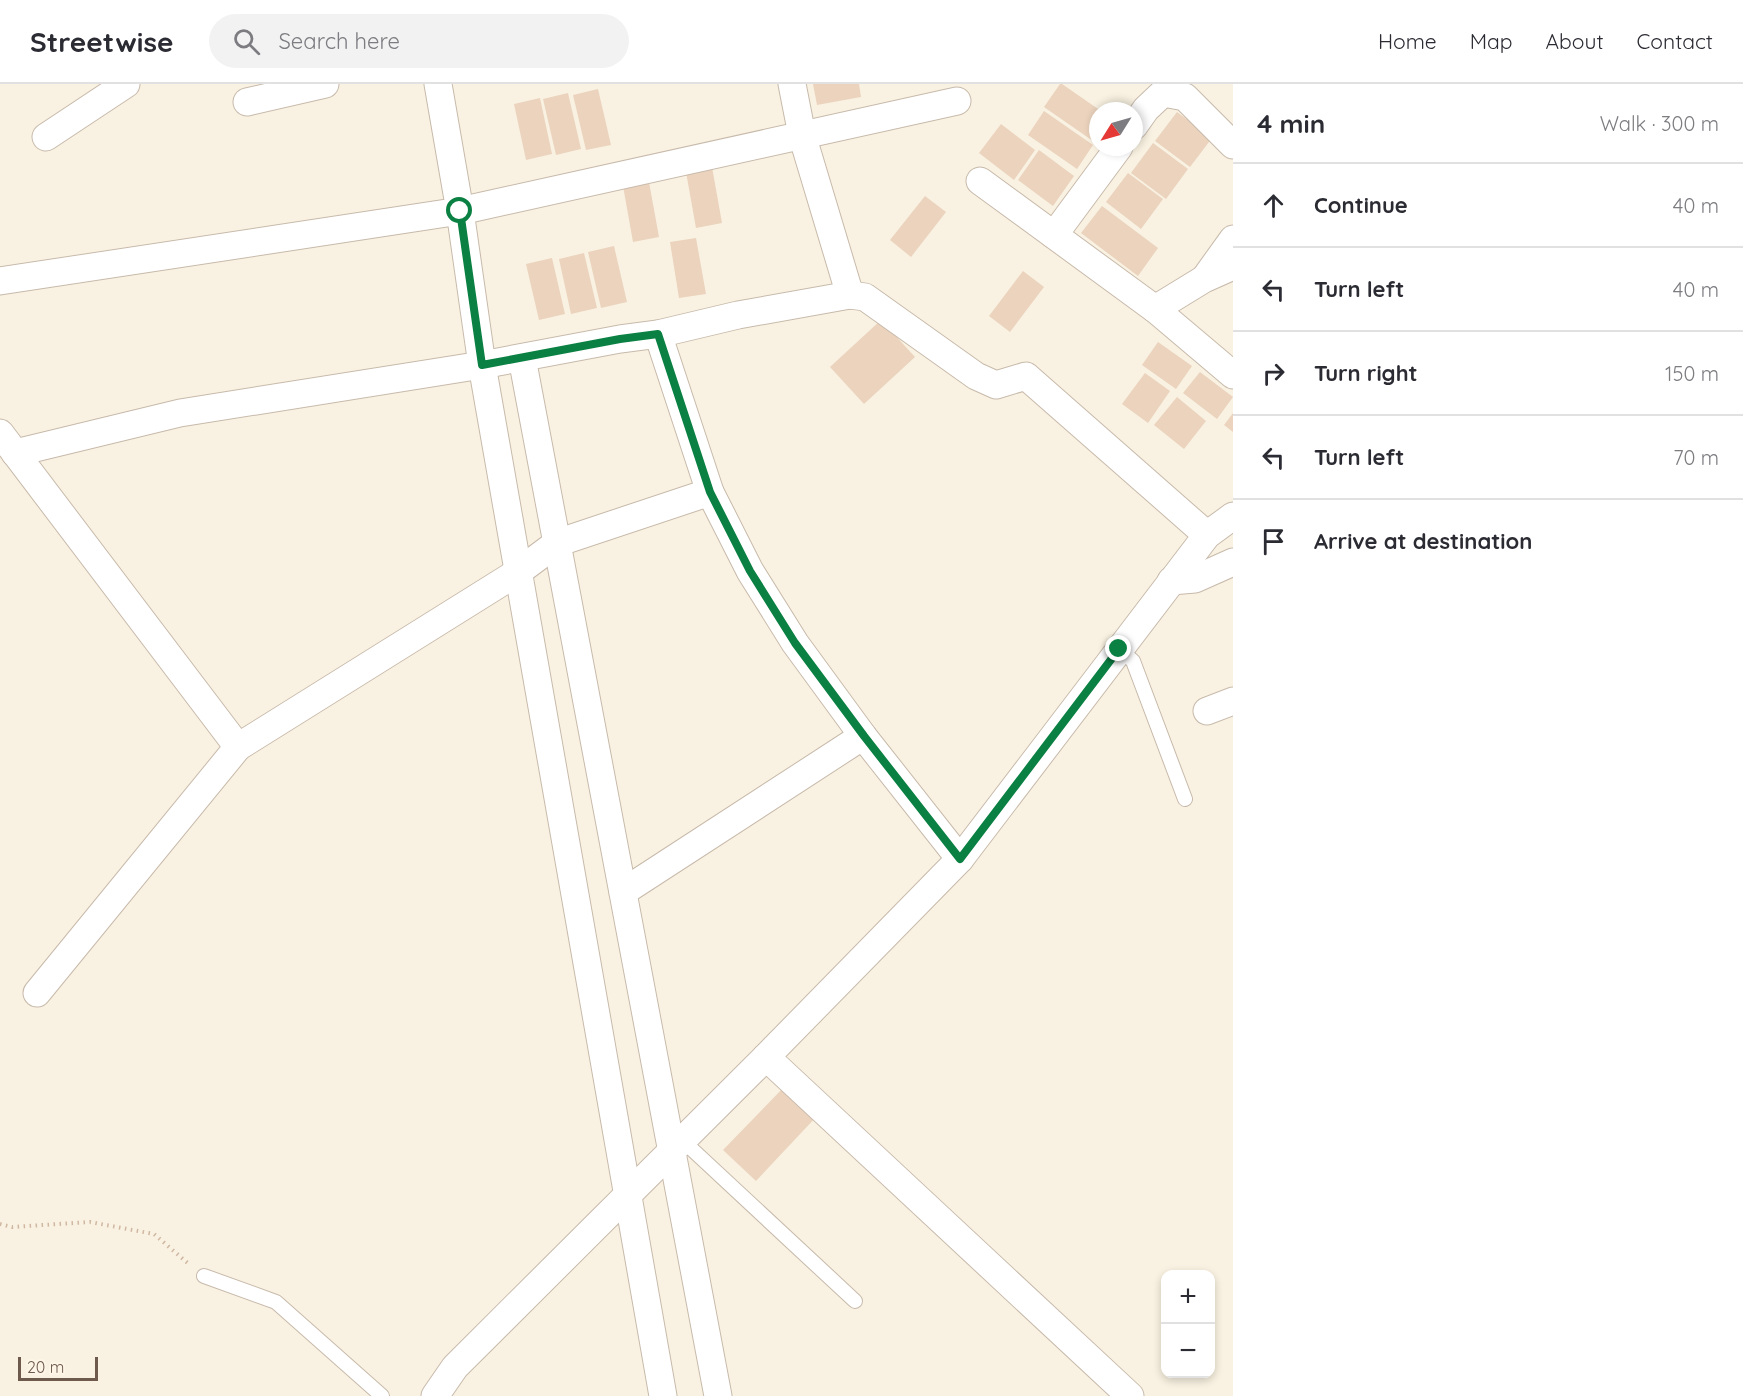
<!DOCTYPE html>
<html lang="en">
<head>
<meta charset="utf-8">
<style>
	:root { --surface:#fff; --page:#f2f2f3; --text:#2b2b33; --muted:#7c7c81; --line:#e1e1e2 }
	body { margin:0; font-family:Quicksand,sans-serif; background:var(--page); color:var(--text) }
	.controls { position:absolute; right:18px; bottom:18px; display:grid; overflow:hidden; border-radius:12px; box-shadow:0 3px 9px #0003 }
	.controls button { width:54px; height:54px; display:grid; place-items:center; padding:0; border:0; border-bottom:2px solid var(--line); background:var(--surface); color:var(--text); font:30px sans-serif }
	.compass { position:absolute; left:1089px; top:18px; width:54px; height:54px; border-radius:50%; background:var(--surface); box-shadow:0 3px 9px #0003; rotate:233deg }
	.scale { position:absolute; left:18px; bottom:15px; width:80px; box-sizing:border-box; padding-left:6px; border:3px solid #6e5a4c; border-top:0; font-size:16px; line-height:21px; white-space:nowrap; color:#6e5a4c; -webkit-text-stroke:4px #fdf6e8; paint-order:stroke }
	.stop { position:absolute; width:18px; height:18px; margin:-14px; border:4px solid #0b8043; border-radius:50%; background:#fff }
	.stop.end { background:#0b8043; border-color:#fff; box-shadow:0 2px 6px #0008 }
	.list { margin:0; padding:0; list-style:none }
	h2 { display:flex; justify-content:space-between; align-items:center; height:78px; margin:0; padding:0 24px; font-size:26px }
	h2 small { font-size:20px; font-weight:400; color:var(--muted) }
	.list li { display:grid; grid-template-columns:39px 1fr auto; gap:18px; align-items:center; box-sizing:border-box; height:84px; padding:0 24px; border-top:2px solid var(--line) }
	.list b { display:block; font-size:22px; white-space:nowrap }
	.list em { font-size:20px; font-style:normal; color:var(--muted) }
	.icon { flex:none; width:33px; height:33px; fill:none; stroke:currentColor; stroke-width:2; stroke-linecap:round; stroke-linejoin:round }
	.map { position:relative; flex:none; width:1233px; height:1312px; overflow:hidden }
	header { display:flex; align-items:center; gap:36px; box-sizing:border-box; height:84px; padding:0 30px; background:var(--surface); border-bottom:2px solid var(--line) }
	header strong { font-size:28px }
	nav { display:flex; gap:33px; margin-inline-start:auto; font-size:21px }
	.search { width:420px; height:54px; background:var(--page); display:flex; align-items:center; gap:15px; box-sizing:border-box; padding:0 21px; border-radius:33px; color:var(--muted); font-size:22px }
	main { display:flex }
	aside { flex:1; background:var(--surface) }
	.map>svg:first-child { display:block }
</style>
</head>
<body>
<header>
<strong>Streetwise</strong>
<div class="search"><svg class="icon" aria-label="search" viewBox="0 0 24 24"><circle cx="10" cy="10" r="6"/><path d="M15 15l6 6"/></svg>Search here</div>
<nav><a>Home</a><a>Map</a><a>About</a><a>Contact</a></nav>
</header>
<main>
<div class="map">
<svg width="1233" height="1312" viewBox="0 0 1233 1312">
	<rect width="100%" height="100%" fill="#f9f2e2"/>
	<g fill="#ebd3bd">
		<polygon points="813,0 859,0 861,13 817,21"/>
		<polygon points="1060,0 1062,0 1101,27 1098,27 1098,50 1093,57 1044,23"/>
		<polygon points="598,5 611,61 586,66 573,11"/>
		<polygon points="568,9 581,65 556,71 543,15"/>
		<polygon points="540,14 552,70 526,76 514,20"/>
		<polygon points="1044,27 1093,61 1077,85 1028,51"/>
		<polygon points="1177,28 1212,54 1190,83 1155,57"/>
		<polygon points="1001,40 1035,66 1014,96 979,69"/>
		<polygon points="1153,59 1188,85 1166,115 1131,89"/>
		<polygon points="1039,66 1074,92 1053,122 1018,96"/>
		<polygon points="712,83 722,139 696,144 686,88"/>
		<polygon points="1128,89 1163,115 1141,145 1106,118"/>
		<polygon points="649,98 659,153 633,158 623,102"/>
		<polygon points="925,112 946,128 911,173 890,156"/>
		<polygon points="1102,122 1158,164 1138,192 1081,149"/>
		<polygon points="696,154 706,210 679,214 670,158"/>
		<polygon points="614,162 627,218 601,224 588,168"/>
		<polygon points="584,169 597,224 571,230 559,175"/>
		<polygon points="552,174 565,230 539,236 526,180"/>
		<polygon points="1023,187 1044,203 1010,248 989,232"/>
		<polygon points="881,236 915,273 864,320 830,283"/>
		<polygon points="1158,258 1192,282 1176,305 1142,281"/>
		<polygon points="1200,288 1233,313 1217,335 1183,309"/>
		<polygon points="1145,289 1170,307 1148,339 1122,320"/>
		<polygon points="1177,313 1206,337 1184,365 1154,341"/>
		<polygon points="1233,329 1233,348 1224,341"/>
		<polygon points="785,1002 817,1032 756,1097 723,1066"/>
	</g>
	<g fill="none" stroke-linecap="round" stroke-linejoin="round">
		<defs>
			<g id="lane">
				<polyline points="1119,565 1133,577 1185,715"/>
				<polyline points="682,1056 855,1217"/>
				<polyline points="204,1192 276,1218 382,1312"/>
			</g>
			<g id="street">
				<polyline points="438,0 460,127 482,281 663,1312"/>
				<polyline points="792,0 802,51 850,211"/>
				<polyline points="247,18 325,0"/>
				<polyline points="1134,42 1146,25 1163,9 1185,13 1233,61"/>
				<polyline points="46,53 126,0"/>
				<polyline points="980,97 1155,225 1233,291"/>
				<polyline points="1054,151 1119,63"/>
				<polyline points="1205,194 1233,155"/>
				<polyline points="0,197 460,127 957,17"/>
				<polyline points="1155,225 1204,195 1233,182"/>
				<polyline points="658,250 710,408 750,487 795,559 863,652 960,775"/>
				<polyline points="522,274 718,1312"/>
				<polyline points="0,349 238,663"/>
				<polyline points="15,369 180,329 482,281 620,255 658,250 738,231 850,211 865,213 976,292 996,301 1026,292 1207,451"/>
				<polyline points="1171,497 1195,495 1233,478"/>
				<polyline points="1207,627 1233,617"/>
				<polyline points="623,808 863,652"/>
				<polyline points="37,909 238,663 518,488 557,459 710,408"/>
				<polyline points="766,973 1130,1312"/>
				<polyline points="435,1312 455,1283 766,973 960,775 1207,451 1233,432"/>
			</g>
		</defs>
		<use href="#lane" stroke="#c8baab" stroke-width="16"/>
		<use href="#street" stroke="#c8baab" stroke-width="29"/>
		<polyline stroke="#d0b7a1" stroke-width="4" stroke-dasharray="1.5 4.5" stroke-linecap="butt" points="0,1140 12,1143 90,1138 154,1150 190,1181"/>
		<use href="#lane" stroke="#fff" stroke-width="14"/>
		<use href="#street" stroke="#fff" stroke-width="27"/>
	</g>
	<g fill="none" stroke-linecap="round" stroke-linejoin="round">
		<polyline stroke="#0b8043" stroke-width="8" points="460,127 482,281 620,255 658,250 710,408 750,487 795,559 864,652 960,775 1119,565"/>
	</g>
</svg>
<div class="controls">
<button>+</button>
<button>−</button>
</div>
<svg class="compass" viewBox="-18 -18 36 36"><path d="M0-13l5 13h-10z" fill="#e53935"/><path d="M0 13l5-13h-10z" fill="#7c7c81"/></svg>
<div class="scale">20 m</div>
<div class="stop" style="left:460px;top:127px"></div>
<div class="stop end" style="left:1119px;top:565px"></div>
</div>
<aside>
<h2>4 min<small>Walk · 300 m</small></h2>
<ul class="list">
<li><svg class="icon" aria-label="ahead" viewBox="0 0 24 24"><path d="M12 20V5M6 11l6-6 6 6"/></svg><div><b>Continue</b></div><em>40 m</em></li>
<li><svg class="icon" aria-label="left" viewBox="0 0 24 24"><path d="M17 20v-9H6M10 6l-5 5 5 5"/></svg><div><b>Turn left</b></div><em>40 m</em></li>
<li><svg class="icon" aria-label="right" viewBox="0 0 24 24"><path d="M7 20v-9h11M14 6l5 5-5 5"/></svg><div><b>Turn right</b></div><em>150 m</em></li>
<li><svg class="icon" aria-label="left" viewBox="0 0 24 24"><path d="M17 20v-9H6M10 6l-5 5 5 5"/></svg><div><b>Turn left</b></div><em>70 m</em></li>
<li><svg class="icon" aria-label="arrive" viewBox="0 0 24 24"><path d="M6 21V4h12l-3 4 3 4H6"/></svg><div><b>Arrive at destination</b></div></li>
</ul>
</aside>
</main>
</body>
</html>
